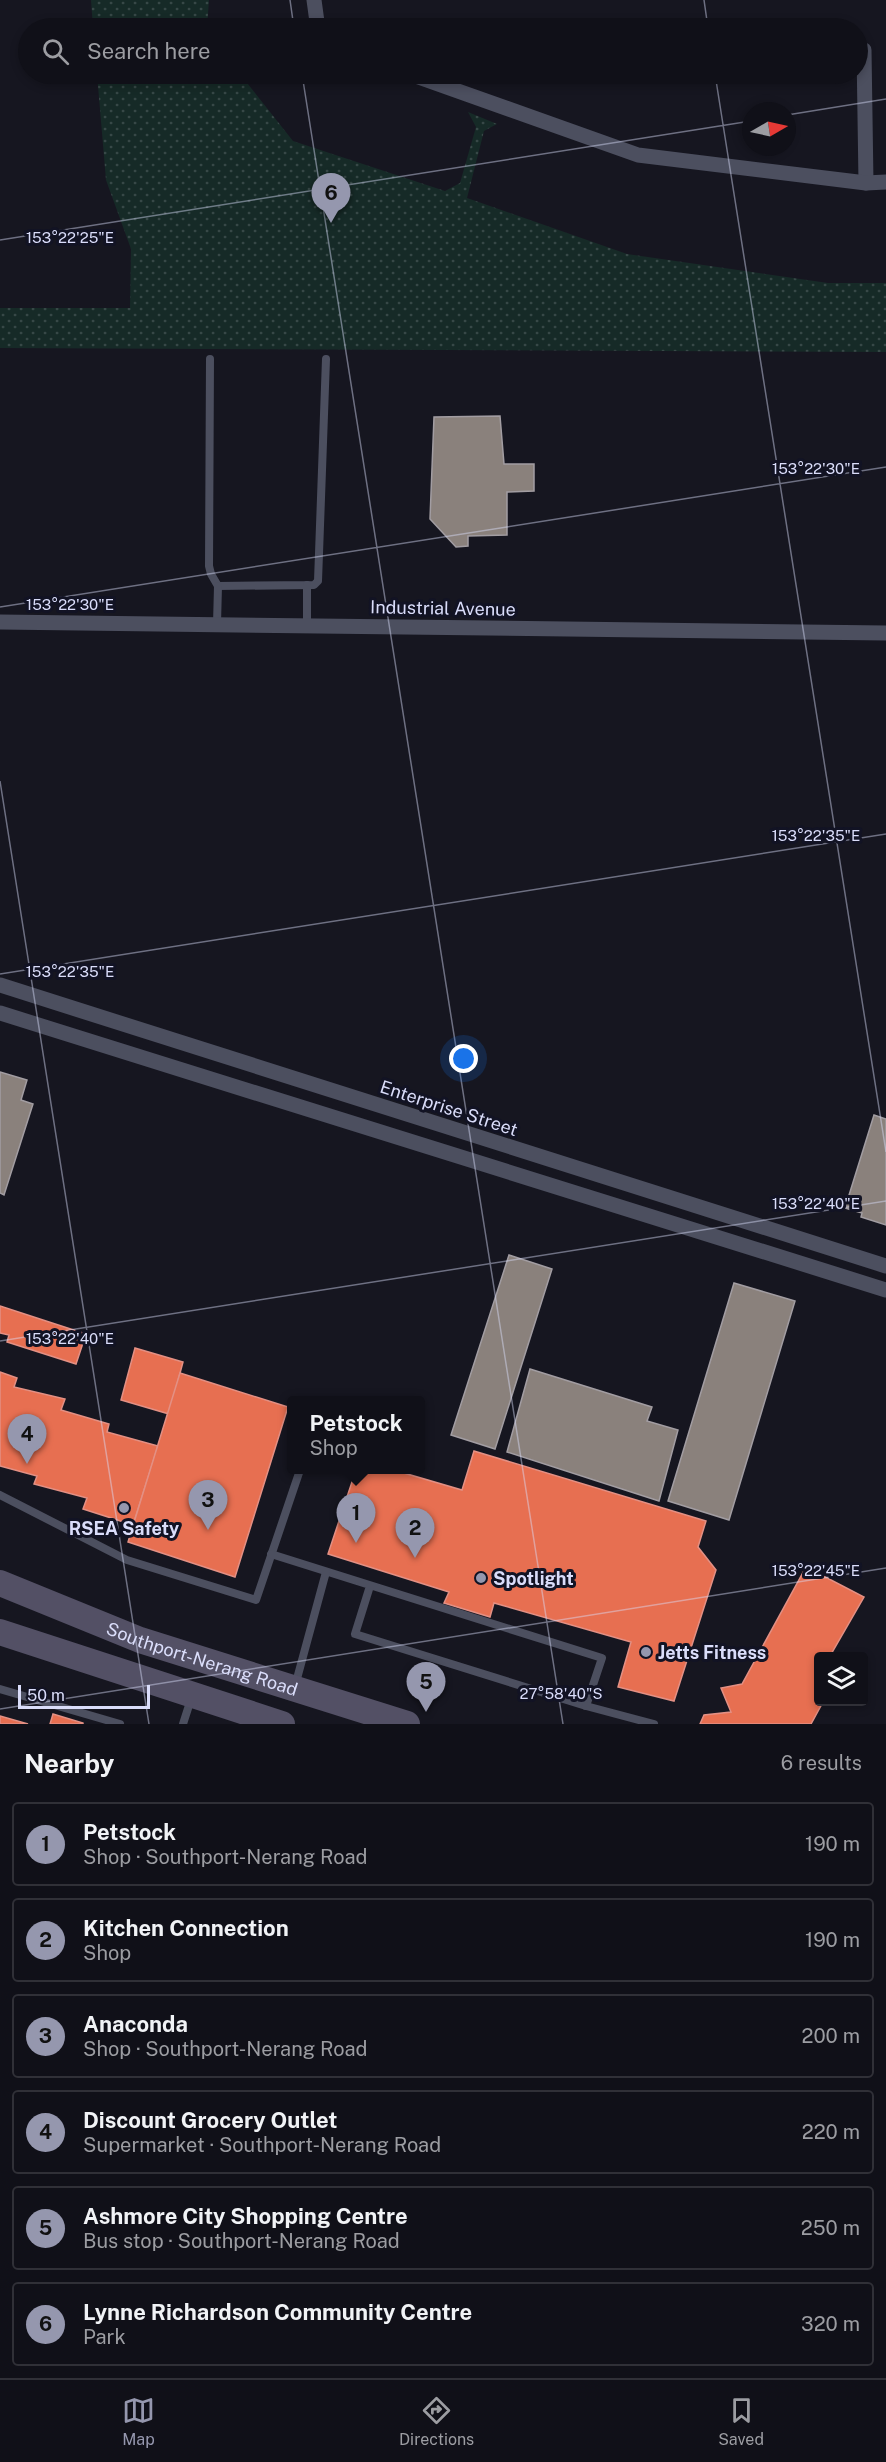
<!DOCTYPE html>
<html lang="en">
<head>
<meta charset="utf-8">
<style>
	:root { --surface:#101018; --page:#1e1e25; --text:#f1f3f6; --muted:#9c9da2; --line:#303037; --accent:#9597ae }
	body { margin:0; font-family:"Public Sans",sans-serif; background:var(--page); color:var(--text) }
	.controls { position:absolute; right:18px; bottom:18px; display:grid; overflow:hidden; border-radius:6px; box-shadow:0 3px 9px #0003 }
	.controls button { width:54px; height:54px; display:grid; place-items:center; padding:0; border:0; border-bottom:2px solid var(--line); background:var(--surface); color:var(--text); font:30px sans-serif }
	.compass { position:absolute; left:742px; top:102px; width:54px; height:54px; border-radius:50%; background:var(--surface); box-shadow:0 3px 9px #0003; rotate:81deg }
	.scale { position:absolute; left:18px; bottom:15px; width:132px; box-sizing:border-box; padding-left:6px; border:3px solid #daddfa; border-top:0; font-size:16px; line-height:21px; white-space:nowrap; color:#daddfa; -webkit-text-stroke:4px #121324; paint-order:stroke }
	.you { position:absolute; left:464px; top:1059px; width:21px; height:21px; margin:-15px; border:4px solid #fff; border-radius:50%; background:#1a73e8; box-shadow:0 0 0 9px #1a73e833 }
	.badge { display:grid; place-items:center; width:39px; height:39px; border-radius:50%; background:var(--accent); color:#111; font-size:20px; font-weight:700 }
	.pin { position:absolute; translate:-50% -50px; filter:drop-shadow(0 2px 3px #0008) }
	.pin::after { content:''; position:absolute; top:32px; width:21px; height:18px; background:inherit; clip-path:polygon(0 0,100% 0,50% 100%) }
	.popup { position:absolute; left:287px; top:1396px; width:138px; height:78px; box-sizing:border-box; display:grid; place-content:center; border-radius:6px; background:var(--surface); filter:drop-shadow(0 2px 4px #0005); font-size:20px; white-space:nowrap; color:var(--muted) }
	.popup b { font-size:22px; color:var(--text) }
	.popup::after { content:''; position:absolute; left:50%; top:100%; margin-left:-12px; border:12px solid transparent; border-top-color:var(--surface) }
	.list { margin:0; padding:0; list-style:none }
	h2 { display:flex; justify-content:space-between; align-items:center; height:78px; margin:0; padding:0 24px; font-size:26px }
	h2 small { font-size:20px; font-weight:400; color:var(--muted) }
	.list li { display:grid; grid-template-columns:39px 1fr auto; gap:18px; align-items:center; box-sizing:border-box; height:84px; margin:0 12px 12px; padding:0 12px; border:2px solid var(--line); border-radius:6px }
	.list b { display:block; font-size:22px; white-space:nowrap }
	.list p { margin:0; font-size:20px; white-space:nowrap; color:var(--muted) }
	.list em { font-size:20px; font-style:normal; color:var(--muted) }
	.icon { flex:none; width:33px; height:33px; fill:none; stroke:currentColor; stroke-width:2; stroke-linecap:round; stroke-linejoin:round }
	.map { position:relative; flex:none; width:886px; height:1724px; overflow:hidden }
	.search { position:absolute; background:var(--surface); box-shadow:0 3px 9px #0003; left:18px; right:18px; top:18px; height:66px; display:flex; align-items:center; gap:15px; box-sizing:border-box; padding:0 21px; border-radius:33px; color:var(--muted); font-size:22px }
	.sheet { height:654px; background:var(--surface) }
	nav { display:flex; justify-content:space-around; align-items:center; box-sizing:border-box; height:84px; border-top:2px solid var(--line); background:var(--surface); font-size:16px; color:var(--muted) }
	nav a { display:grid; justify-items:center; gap:3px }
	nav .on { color:var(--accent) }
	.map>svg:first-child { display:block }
</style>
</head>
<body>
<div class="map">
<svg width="886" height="1724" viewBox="0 0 886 1724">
	<defs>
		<pattern id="park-dots" width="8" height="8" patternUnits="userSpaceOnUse" patternTransform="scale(1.5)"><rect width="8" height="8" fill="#162a27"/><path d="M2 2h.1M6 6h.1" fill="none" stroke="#374847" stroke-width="1.8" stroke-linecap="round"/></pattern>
	</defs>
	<rect width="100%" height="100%" fill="#161620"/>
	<g fill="url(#park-dots)">
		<polygon points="91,0 209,0 207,28 93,28"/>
		<polygon points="97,74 240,74 293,141 445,191 460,183 476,127 468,112 497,124 484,131 467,198 627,254 828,283 886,283 886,352 0,348 0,308 130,308 131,249 106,180"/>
	</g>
	<g fill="#e76f51" stroke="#e39084" stroke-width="1.5">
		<polygon points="0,1306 86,1334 76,1364 7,1342 9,1335 0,1333"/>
		<polygon points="135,1348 183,1362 169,1414 121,1400"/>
		<polygon points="0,1372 17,1378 14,1387 65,1399 61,1410 109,1424 107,1432 158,1446 133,1525 83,1509 87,1498 34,1484 37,1476 0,1466"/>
		<polygon points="180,1373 288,1407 235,1577 128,1542"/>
		<polygon points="474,1451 706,1521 698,1547 716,1570 674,1701 618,1687 631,1642 494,1603 490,1617 444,1603 449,1592 328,1554 356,1470 402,1470 404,1473 462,1490"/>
		<polygon points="806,1567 864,1597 830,1656 818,1656 818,1702 823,1702 811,1724 700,1724 704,1715 731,1712 721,1688 742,1684"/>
		<polygon points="53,1714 83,1723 83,1724 50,1724"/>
		<polygon points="0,1716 28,1724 0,1724"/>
	</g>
	<g fill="#8a817c" stroke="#a29da2" stroke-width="1.5">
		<polygon points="500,416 504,464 534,464 534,491 507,492 507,535 468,536 468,546 456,547 430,519 434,417"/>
		<polygon points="0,1072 27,1080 21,1100 33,1104 4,1195 0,1193"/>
		<polygon points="874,1115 886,1119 886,1225 861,1217 862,1213 845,1208"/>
		<polygon points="509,1255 552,1269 495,1449 451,1435"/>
		<polygon points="734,1283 795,1301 729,1520 668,1501"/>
		<polygon points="530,1369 652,1407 647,1421 678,1430 659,1501 507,1452"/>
	</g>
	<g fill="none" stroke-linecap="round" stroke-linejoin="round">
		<g stroke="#4c4f5f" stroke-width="8">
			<polyline points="210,359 209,566 211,574 218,586 314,585 318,581 326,359"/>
			<polyline points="217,624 218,586"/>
			<polyline points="307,626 307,585"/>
			<polyline points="0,1495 127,1560 256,1600 300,1470"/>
			<polyline points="271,1554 602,1658 586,1706 355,1634 370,1586"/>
			<polyline points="295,1686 326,1572"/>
			<polyline points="0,1689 120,1724"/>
			<polyline points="586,1706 654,1724"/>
			<polyline points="183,1724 191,1699"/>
		</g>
		<g stroke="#4c4f5f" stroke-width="15">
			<polyline points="314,0 317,22 323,28"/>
			<polyline points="864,50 866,183"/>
			<polyline points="410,74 638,155 866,183 886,182"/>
			<polyline points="0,622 886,633"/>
			<polyline points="0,985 886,1266"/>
			<polyline points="0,1013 886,1290"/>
		</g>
		<g stroke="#535065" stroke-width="26">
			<path id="s1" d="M0,1583L140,1640L407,1724"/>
			<polyline points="0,1632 282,1724"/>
		</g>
	</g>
	<path fill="none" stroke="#daddfa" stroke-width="1.5" stroke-opacity="0.45" d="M290,0L294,28M704,0L708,28M302,74L563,1724M715,74L886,1152M787,115L886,99M0,240L751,121M0,607L886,467M0,781L149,1724M0,974L886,834M0,1341L886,1201M0,1709L886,1568"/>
	<g fill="#9597ae" stroke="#121324" stroke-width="2">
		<circle cx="124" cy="1508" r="6"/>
		<circle cx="481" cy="1578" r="6"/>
		<circle cx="646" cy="1652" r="6"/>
	</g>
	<g text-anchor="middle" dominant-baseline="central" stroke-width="6" stroke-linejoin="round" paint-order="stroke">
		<g font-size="18" fill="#daddfa" stroke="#121324">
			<text transform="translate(443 608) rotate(1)">Industrial Avenue</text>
			<text transform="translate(449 1108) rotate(18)">Enterprise Street</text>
			<text stroke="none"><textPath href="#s1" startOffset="216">Southport-Nerang Road</textPath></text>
		</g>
		<g font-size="18" font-weight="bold" fill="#daddfa" stroke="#121324" text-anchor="start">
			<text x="124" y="1528" text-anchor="middle">RSEA Safety</text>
			<text x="493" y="1578">Spotlight</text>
			<text x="658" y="1652">Jetts Fitness</text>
		</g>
	</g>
	<g font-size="15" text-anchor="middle" fill="#daddfa" stroke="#121324" stroke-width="6" stroke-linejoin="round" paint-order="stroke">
		<text x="70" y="243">153°22'25"E</text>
		<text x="816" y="474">153°22'30"E</text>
		<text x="70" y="610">153°22'30"E</text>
		<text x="816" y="841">153°22'35"E</text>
		<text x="70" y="977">153°22'35"E</text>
		<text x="816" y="1209">153°22'40"E</text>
		<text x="70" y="1344">153°22'40"E</text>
		<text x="816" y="1576">153°22'45"E</text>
		<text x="561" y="1699">27°58'40"S</text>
	</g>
</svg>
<div class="controls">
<button><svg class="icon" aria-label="layers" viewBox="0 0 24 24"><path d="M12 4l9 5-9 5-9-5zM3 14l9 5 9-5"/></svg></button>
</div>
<svg class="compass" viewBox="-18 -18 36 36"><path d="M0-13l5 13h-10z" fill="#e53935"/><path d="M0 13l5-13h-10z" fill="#9c9da2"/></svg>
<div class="scale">50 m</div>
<div class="you"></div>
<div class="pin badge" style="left:356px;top:1543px">1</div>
<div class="popup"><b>Petstock</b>Shop</div>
<div class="pin badge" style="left:415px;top:1558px">2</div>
<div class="pin badge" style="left:208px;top:1530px">3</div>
<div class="pin badge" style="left:27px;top:1464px">4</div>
<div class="pin badge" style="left:426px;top:1712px">5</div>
<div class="pin badge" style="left:331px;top:223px">6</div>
<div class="search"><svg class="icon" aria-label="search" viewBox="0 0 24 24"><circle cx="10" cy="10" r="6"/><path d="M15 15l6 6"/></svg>Search here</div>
</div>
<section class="sheet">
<h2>Nearby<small>6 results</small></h2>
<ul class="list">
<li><span class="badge">1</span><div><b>Petstock</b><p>Shop · Southport-Nerang Road</p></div><em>190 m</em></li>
<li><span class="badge">2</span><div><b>Kitchen Connection</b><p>Shop</p></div><em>190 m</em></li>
<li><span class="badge">3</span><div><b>Anaconda</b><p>Shop · Southport-Nerang Road</p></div><em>200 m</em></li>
<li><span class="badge">4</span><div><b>Discount Grocery Outlet</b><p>Supermarket · Southport-Nerang Road</p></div><em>220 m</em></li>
<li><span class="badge">5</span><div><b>Ashmore City Shopping Centre</b><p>Bus stop · Southport-Nerang Road</p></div><em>250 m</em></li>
<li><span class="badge">6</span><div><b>Lynne Richardson Community Centre</b><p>Park</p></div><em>320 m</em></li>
</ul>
</section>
<nav>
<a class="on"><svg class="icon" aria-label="map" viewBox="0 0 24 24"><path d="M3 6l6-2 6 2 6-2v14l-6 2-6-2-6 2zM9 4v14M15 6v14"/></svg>Map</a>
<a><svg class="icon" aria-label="directions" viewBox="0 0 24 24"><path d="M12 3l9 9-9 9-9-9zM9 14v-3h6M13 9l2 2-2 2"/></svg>Directions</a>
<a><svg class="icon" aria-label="saved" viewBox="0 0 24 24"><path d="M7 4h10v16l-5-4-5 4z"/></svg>Saved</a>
</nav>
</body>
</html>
